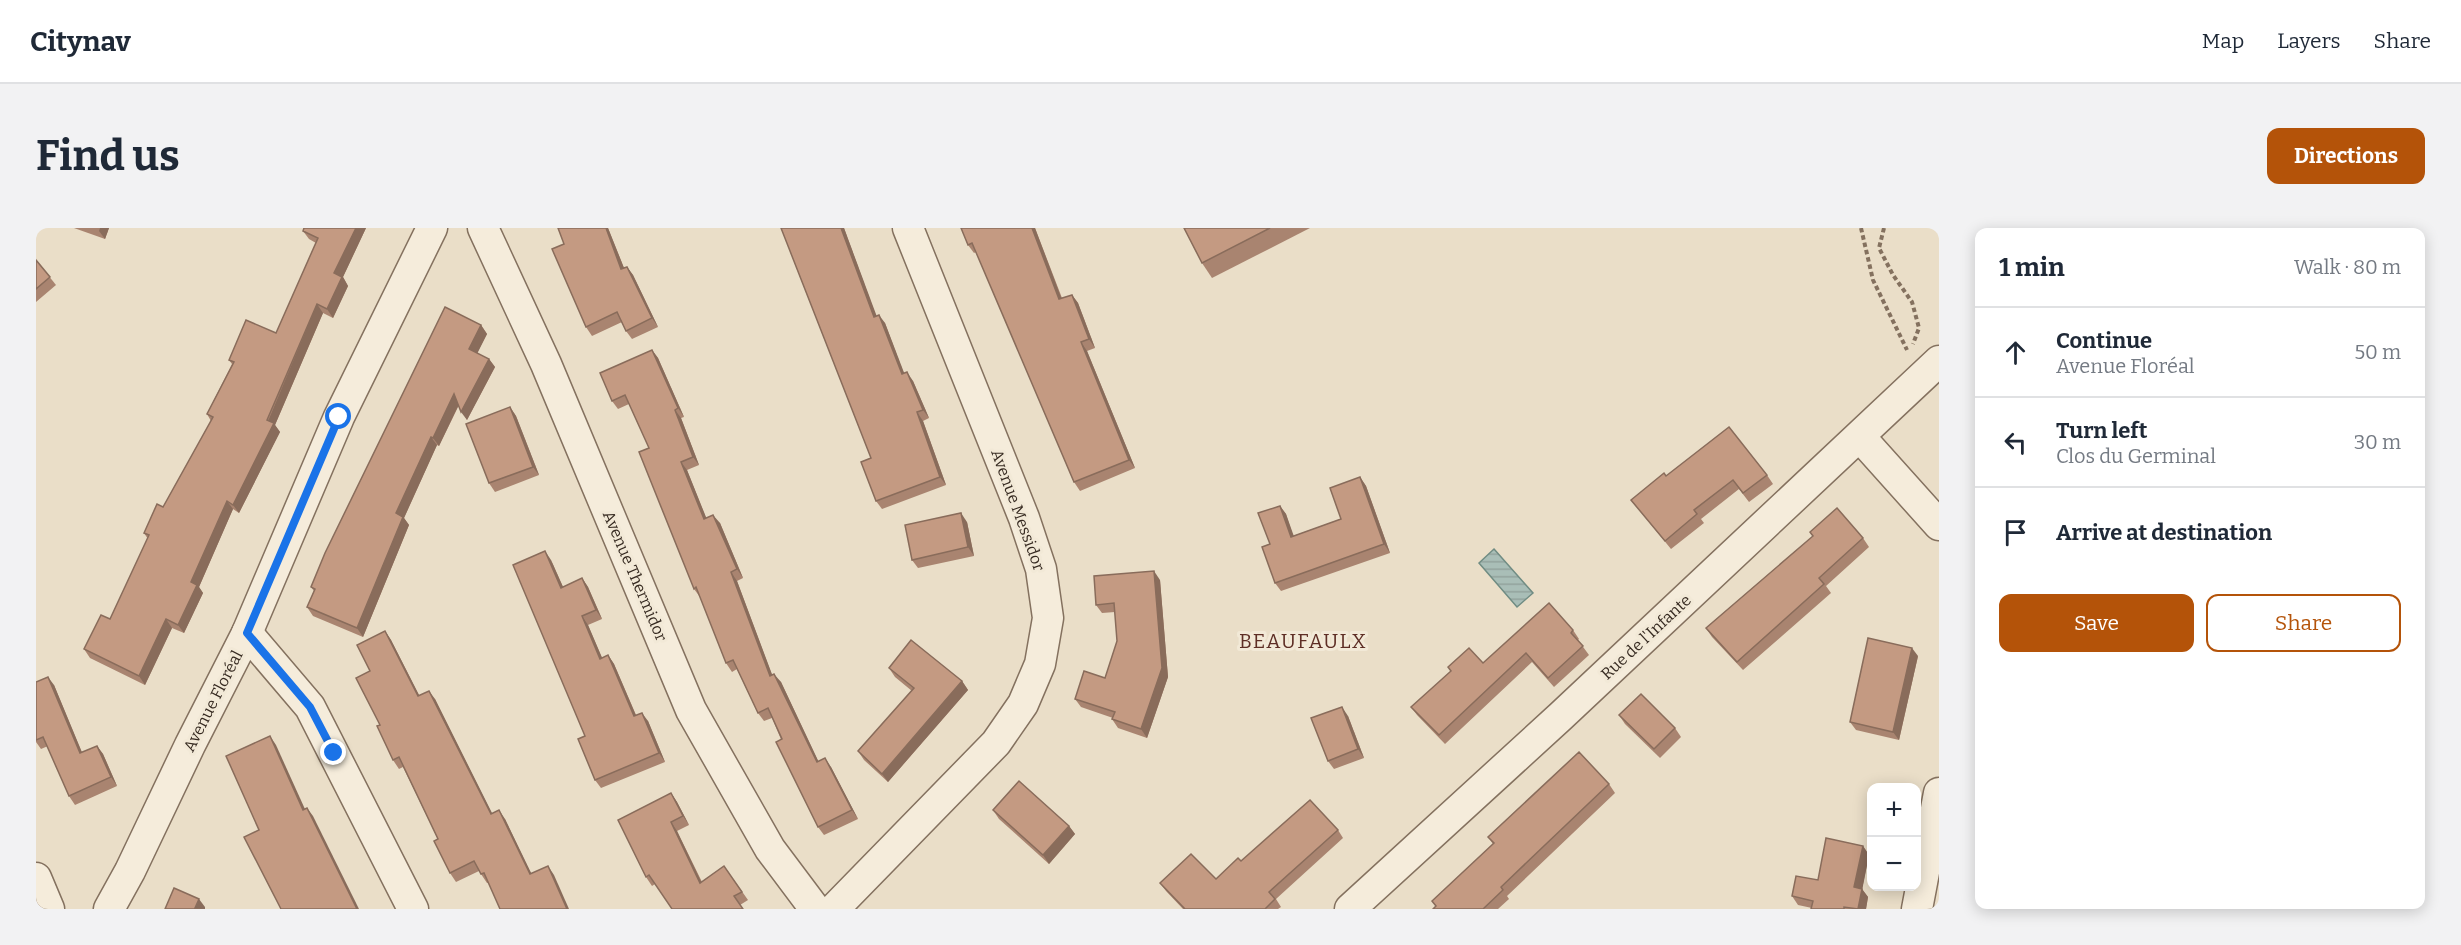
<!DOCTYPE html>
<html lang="en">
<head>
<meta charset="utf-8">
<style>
	:root { --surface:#fff; --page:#f2f2f3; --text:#1f2937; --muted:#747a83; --line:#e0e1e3; --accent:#b45309 }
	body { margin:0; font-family:Bitter,serif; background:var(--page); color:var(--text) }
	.controls { position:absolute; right:18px; bottom:18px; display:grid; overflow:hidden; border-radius:12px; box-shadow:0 3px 15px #0003 }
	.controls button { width:54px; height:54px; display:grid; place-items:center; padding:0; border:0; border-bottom:2px solid var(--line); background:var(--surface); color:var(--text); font:30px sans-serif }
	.stop { position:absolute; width:18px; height:18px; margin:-14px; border:4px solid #1a73e8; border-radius:50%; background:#fff }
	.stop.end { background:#1a73e8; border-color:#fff; box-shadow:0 2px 6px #0008 }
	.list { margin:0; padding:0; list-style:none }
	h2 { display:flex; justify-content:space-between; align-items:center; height:78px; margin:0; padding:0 24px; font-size:26px }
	h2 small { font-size:20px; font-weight:400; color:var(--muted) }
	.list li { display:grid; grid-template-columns:39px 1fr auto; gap:18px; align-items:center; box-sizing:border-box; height:90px; padding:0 24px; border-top:2px solid var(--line) }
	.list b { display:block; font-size:22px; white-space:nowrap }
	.list p { margin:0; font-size:20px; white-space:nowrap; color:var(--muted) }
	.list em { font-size:20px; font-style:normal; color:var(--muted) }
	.actions { display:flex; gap:12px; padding:18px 24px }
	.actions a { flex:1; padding:14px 0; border:2px solid var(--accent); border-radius:12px; text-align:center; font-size:21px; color:var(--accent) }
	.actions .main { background:var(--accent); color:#fff }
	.icon { flex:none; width:33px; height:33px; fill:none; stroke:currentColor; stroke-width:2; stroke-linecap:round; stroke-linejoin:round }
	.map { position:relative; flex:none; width:1903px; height:681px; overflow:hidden; border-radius:12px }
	header { display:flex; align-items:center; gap:36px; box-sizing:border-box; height:84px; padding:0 30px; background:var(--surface); border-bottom:2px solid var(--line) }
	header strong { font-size:28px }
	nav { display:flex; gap:33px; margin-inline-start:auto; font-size:21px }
	.intro { display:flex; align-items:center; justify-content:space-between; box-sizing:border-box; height:144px; padding:0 36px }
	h1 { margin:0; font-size:42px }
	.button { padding:15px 27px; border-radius:12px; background:var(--accent); color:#fff; font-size:21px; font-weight:700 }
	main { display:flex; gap:36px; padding:0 36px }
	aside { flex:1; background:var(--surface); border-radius:12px; box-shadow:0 3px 15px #0003 }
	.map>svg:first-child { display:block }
</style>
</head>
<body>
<header>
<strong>Citynav</strong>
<nav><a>Map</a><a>Layers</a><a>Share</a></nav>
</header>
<div class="intro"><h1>Find us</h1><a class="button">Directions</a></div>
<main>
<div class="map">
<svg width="1903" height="681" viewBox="0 0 1903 681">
	<defs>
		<pattern id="water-rules" width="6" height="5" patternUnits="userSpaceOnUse" patternTransform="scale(1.5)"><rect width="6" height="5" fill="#a9beb7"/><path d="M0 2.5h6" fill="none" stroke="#92a39d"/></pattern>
	</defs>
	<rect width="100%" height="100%" fill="#eadec8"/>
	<polygon fill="url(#water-rules)" stroke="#708c83" stroke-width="1.5" points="1458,321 1497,365 1481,379 1443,335"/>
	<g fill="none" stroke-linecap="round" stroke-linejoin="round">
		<defs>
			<g id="minor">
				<polyline points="447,0 510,136 655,482 734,621 779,681"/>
				<polyline points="1825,210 1903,297"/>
				<polyline points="211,405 274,479 377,681"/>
				<polyline points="0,650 13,681"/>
				<polyline points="73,681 94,643 154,517 211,405 303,189 396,0"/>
				<polyline points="798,681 960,515 987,476 1004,436 1012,390 1005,341 988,290 872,0"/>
				<polyline points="1314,681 1525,488 1903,133"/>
				<polyline points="1881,681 1903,565"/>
			</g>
		</defs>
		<use href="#minor" stroke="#84715f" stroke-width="33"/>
		<g stroke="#84715f" stroke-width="4" stroke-dasharray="4.5 3" stroke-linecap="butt">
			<polyline points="1825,0 1837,52 1871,122"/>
			<polyline points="1848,0 1843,20 1857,47 1876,74 1883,100 1877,116"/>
		</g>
		<use href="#minor" stroke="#f5ecdb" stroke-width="30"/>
	</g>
	<g fill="#a98470">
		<polygon points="38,0 73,0 69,11"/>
		<polygon points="268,0 330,0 307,49 312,58 297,90 287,85 239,197 244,204 203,285 197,281 163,359 167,365 148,405 136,400 109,457 54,430 48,421 74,391 112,311 108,305 127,279 175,193 171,186 196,136 193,132 240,105 280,15 273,11 267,3"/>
		<polygon points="522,0 572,0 588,40 591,39 597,47 622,99 596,111 590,103 586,94 556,108 550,99 528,16"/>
		<polygon points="745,0 808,0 840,88 849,95 868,146 877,153 893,190 887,193 910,257 846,281 840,273 835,230"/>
		<polygon points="925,0 999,0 1026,70 1036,67 1042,75 1059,120 1051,123 1099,240 1044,263 1038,254 940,24 938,25 932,17"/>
		<polygon points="1148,0 1274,0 1176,50 1166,35"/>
		<polygon points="0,32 20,57 0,74"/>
		<polygon points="445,97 451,106 441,125 453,131 459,139 431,192 423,177 403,218 401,217 368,290 373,297 327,409 277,388 271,379 278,363 275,359"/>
		<polygon points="616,122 622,130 648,189 645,190 663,237 651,242 670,290 684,295 707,350 701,353 736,447 745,454 782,533 795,539 822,591 788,607 782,599 736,490 728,493 722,485 701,441 696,444 690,435 664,369 658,361 613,220 593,176 582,181 576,173"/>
		<polygon points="474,179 480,188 503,247 459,264 453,255"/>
		<polygon points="1731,247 1737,256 1713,274 1703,261 1665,291 1668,295 1635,321 1595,272 1630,248"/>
		<polygon points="1324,249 1330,258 1354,325 1245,363 1239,355 1234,316 1244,278 1250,286 1257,308 1305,291"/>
		<polygon points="931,294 938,328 882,340 876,332"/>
		<polygon points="1774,304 1827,310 1833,319 1790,358 1795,365 1707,442 1676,409 1670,400 1777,308"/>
		<polygon points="515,332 527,359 546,350 552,359 566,391 552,397 566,430 572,427 578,436 600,487 612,493 629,534 565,560 559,552 549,508"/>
		<polygon points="1124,352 1132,449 1111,510 1082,500 1076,491 1077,490 1045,479 1039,471 1069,450 1081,413 1079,384 1066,385 1060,377"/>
		<polygon points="1537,402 1543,411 1542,412 1553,427 1518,459 1496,434 1409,516 1381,487 1375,479 1447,435"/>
		<polygon points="349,403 355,412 383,467 399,471 456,586 469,591 495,646 518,647 451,655 443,643 420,654 414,645 402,611 367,539 363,541 357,532 334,443"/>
		<polygon points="1882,428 1863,512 1820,502 1814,494"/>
		<polygon points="853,440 926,453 932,462 852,554 828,532 822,523 876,463 859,449"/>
		<polygon points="0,454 18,457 46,525 61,518 67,526 81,558 39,577 33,568 12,518 5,521 0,514"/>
		<polygon points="1583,487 1639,500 1645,509 1624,530 1589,496"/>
		<polygon points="1312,488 1328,530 1298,541 1292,533"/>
		<polygon points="1573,556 1579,565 1471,668 1473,671 1462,681 1397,681 1400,678 1396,673 1457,616 1452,609"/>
		<polygon points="635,565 641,574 653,597 641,603 666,654 688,638 712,672 704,677 619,656 616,658 610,649"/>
		<polygon points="957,582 1033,598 1039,606 1013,636 963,591"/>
		<polygon points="1302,602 1307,610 1240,671 1245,679 1242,681 1147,681 1130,663 1124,655 1180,651 1205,633"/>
		<polygon points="1827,618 1833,627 1826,661 1832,669 1830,681 1775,681 1776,680 1762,677 1756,668 1782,652"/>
	</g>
	<g fill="#896c5b">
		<polygon points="64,0 73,0 69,11 63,3"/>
		<polygon points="320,0 330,0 307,49 312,58 297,90 291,81 298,45"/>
		<polygon points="570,0 572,0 592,50 585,41"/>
		<polygon points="805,0 808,0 844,97 838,89"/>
		<polygon points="996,0 999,0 1029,80 1023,71"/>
		<polygon points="591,39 597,47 622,99 616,90"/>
		<polygon points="1036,67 1042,75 1059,120 1053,111"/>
		<polygon points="281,76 287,85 239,197 244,204 203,285 197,277"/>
		<polygon points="843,87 849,95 872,155 866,146"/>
		<polygon points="445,97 451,106 439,130 433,121"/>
		<polygon points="1045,114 1051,123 1099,240 1093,232"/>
		<polygon points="616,122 622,130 648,189 642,180"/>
		<polygon points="453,131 459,139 431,192 425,184"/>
		<polygon points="871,144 877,153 893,190 887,182"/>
		<polygon points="418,166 424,174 403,218 397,210"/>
		<polygon points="474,179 480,188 503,247 497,239"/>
		<polygon points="639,182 645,190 663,237 657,229"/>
		<polygon points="881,184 887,193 910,257 904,249"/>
		<polygon points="395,209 401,217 368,290 373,297 327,409 321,400 360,285"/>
		<polygon points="645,234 651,242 674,299 668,291"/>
		<polygon points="1324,249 1330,258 1354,325 1348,316"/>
		<polygon points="191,273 197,281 163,359 167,365 148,405 142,397 155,354"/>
		<polygon points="1244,278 1250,286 1261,317 1255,309"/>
		<polygon points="925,285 931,294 938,328 932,319"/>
		<polygon points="677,287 684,295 707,350 701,341"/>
		<polygon points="509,323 515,332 531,368 525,360"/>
		<polygon points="1118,343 1124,352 1132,449 1111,510 1105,501"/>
		<polygon points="695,344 701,353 740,457 734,448"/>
		<polygon points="546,350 552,359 566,391 560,382"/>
		<polygon points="546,388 552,397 570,439 564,431"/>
		<polygon points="130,391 136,400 109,457 103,448"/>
		<polygon points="349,403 355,412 388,477 382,468"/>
		<polygon points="1876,420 1882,428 1863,512 1857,504"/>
		<polygon points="572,427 578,436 604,497 598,488"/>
		<polygon points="738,446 745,454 787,543 781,534"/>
		<polygon points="12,449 18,457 50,534 44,525"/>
		<polygon points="926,453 932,462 852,554 846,546"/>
		<polygon points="393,463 399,471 461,595 455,586"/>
		<polygon points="1306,479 1312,488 1328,530 1322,521"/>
		<polygon points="606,485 612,493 629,534 623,525"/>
		<polygon points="234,508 240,517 273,590 267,582"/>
		<polygon points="61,518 67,526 81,558 75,549"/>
		<polygon points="789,530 795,539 822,591 816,582"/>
		<polygon points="635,565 641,574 653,597 647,588"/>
		<polygon points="271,580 277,588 323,681 321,681"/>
		<polygon points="463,582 469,591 500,655 494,646"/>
		<polygon points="635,594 641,603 670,664 664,655"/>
		<polygon points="1033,598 1039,606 1013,636 1007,627"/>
		<polygon points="1827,618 1833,627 1825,668 1818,659"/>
		<polygon points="512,638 518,647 533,681 531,681"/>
		<polygon points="1826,661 1832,669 1830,681 1822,681"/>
		<polygon points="163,671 169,679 169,681 160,681 159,680"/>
	</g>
	<g fill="#c49a82" stroke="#896c5b" stroke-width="1.5">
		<polygon points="268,0 320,0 298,45 306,49 291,81 281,76 231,192 238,195 197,277 191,273 155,354 161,357 142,397 130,391 103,448 48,421 65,387 74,391 113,307 108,305 121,276 127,279 177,189 171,186 198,134 193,132 210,92 240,105 282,10 267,3"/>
		<polygon points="522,0 570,0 585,41 591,39 616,90 590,103 581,84 550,99 516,21 528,16"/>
		<polygon points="745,0 805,0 838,89 843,87 866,146 871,144 887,182 881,184 904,249 840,273 825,234 835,230"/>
		<polygon points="925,0 996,0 1023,71 1036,67 1053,111 1045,114 1093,232 1038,254 936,15 932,17"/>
		<polygon points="1148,0 1234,0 1166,35"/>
		<polygon points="0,32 14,49 0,61"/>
		<polygon points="409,79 445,97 433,121 453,131 425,184 418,166 397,210 395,209 360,285 367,289 321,400 271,379 279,361 275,359 289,325"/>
		<polygon points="616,122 642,180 639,182 657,229 645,234 668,291 677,287 701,341 695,344 734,448 738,446 781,534 789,530 816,582 782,599 740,514 746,511 732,480 722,485 697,432 690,435 660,359 658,361 603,224 613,220 589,167 576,173 564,145"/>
		<polygon points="474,179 497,239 453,255 430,196"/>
		<polygon points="1693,199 1731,247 1707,265 1697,252 1658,282 1661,286 1629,313 1595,272 1628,245 1630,248"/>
		<polygon points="1324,249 1348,316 1239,355 1226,319 1234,316 1222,285 1244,278 1255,309 1305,291 1294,260"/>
		<polygon points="1801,280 1827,310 1783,350 1788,356 1701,434 1670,400 1777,308 1774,304"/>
		<polygon points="925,285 932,319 876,332 869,297"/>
		<polygon points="509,323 525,360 546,350 560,382 546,388 564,431 572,427 598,488 606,485 623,525 559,552 542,511 549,508 477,337"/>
		<polygon points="1118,343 1126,440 1105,501 1076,491 1079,484 1039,471 1048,443 1069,450 1081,413 1078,375 1060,377 1058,348"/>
		<polygon points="1513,375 1537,402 1535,405 1547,418 1512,450 1490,425 1403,507 1375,479 1415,443 1412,439 1433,420 1447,435"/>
		<polygon points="349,403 382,468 393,463 455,586 463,582 494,646 512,638 531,681 464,681 448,645 445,646 438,633 414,645 398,613 402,611 363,529 357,532 341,498 344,497 320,450 334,443 321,417"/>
		<polygon points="1832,410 1876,420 1857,504 1814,494"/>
		<polygon points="875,412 926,453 846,546 822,523 878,460 853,440"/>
		<polygon points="12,449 44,525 61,518 75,549 33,568 7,509 0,512 0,454"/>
		<polygon points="1605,466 1639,500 1618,521 1583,487"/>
		<polygon points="1306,479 1322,521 1292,533 1275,490"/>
		<polygon points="234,508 267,582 271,580 321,681 245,681 208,609 223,602 190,528"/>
		<polygon points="1543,524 1573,556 1465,659 1467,662 1447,681 1397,681 1400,678 1396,673 1458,615 1452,609"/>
		<polygon points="983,553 1033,598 1007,627 957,582"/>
		<polygon points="635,565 647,588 635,594 664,655 688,638 706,664 698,668 707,681 636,681 613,647 610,649 582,592"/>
		<polygon points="1274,572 1302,602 1233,664 1239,671 1229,681 1149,681 1124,655 1155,626 1180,651 1202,630 1205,633"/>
		<polygon points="1790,610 1827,618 1818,659 1826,661 1822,681 1808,679 1808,681 1775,681 1777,673 1756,668 1760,648 1782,652"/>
		<polygon points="138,660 163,671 159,680 162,681 129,681"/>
	</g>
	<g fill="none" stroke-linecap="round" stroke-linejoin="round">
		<polyline stroke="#1a73e8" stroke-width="8" points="298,525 274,479 211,405 303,189"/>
	</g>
	<g text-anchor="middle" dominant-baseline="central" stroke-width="6" stroke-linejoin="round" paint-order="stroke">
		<g font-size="16" fill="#362a21" stroke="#f2e9d7">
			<text transform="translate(982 282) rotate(70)">Avenue Messidor</text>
			<text transform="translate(599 348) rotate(67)">Avenue Thermidor</text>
			<text transform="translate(1610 409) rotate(-43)">Rue de l'Infante</text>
			<text transform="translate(177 473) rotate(-63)">Avenue Floréal</text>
		</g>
		<g font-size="20" letter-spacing="1.5" fill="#5e2e25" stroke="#f2e9d7">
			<text x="1267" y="413">BEAUFAULX</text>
		</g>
	</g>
</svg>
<div class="controls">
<button>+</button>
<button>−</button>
</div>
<div class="stop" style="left:303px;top:189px"></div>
<div class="stop end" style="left:298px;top:525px"></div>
</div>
<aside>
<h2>1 min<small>Walk · 80 m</small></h2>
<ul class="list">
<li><svg class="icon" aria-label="ahead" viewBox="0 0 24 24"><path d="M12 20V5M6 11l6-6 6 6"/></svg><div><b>Continue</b><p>Avenue Floréal</p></div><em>50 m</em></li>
<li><svg class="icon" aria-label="left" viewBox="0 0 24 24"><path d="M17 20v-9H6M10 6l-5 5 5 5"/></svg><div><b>Turn left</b><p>Clos du Germinal</p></div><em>30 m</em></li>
<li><svg class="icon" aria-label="arrive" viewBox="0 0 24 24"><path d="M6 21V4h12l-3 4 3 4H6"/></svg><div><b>Arrive at destination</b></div></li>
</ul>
<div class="actions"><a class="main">Save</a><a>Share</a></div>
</aside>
</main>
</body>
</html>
